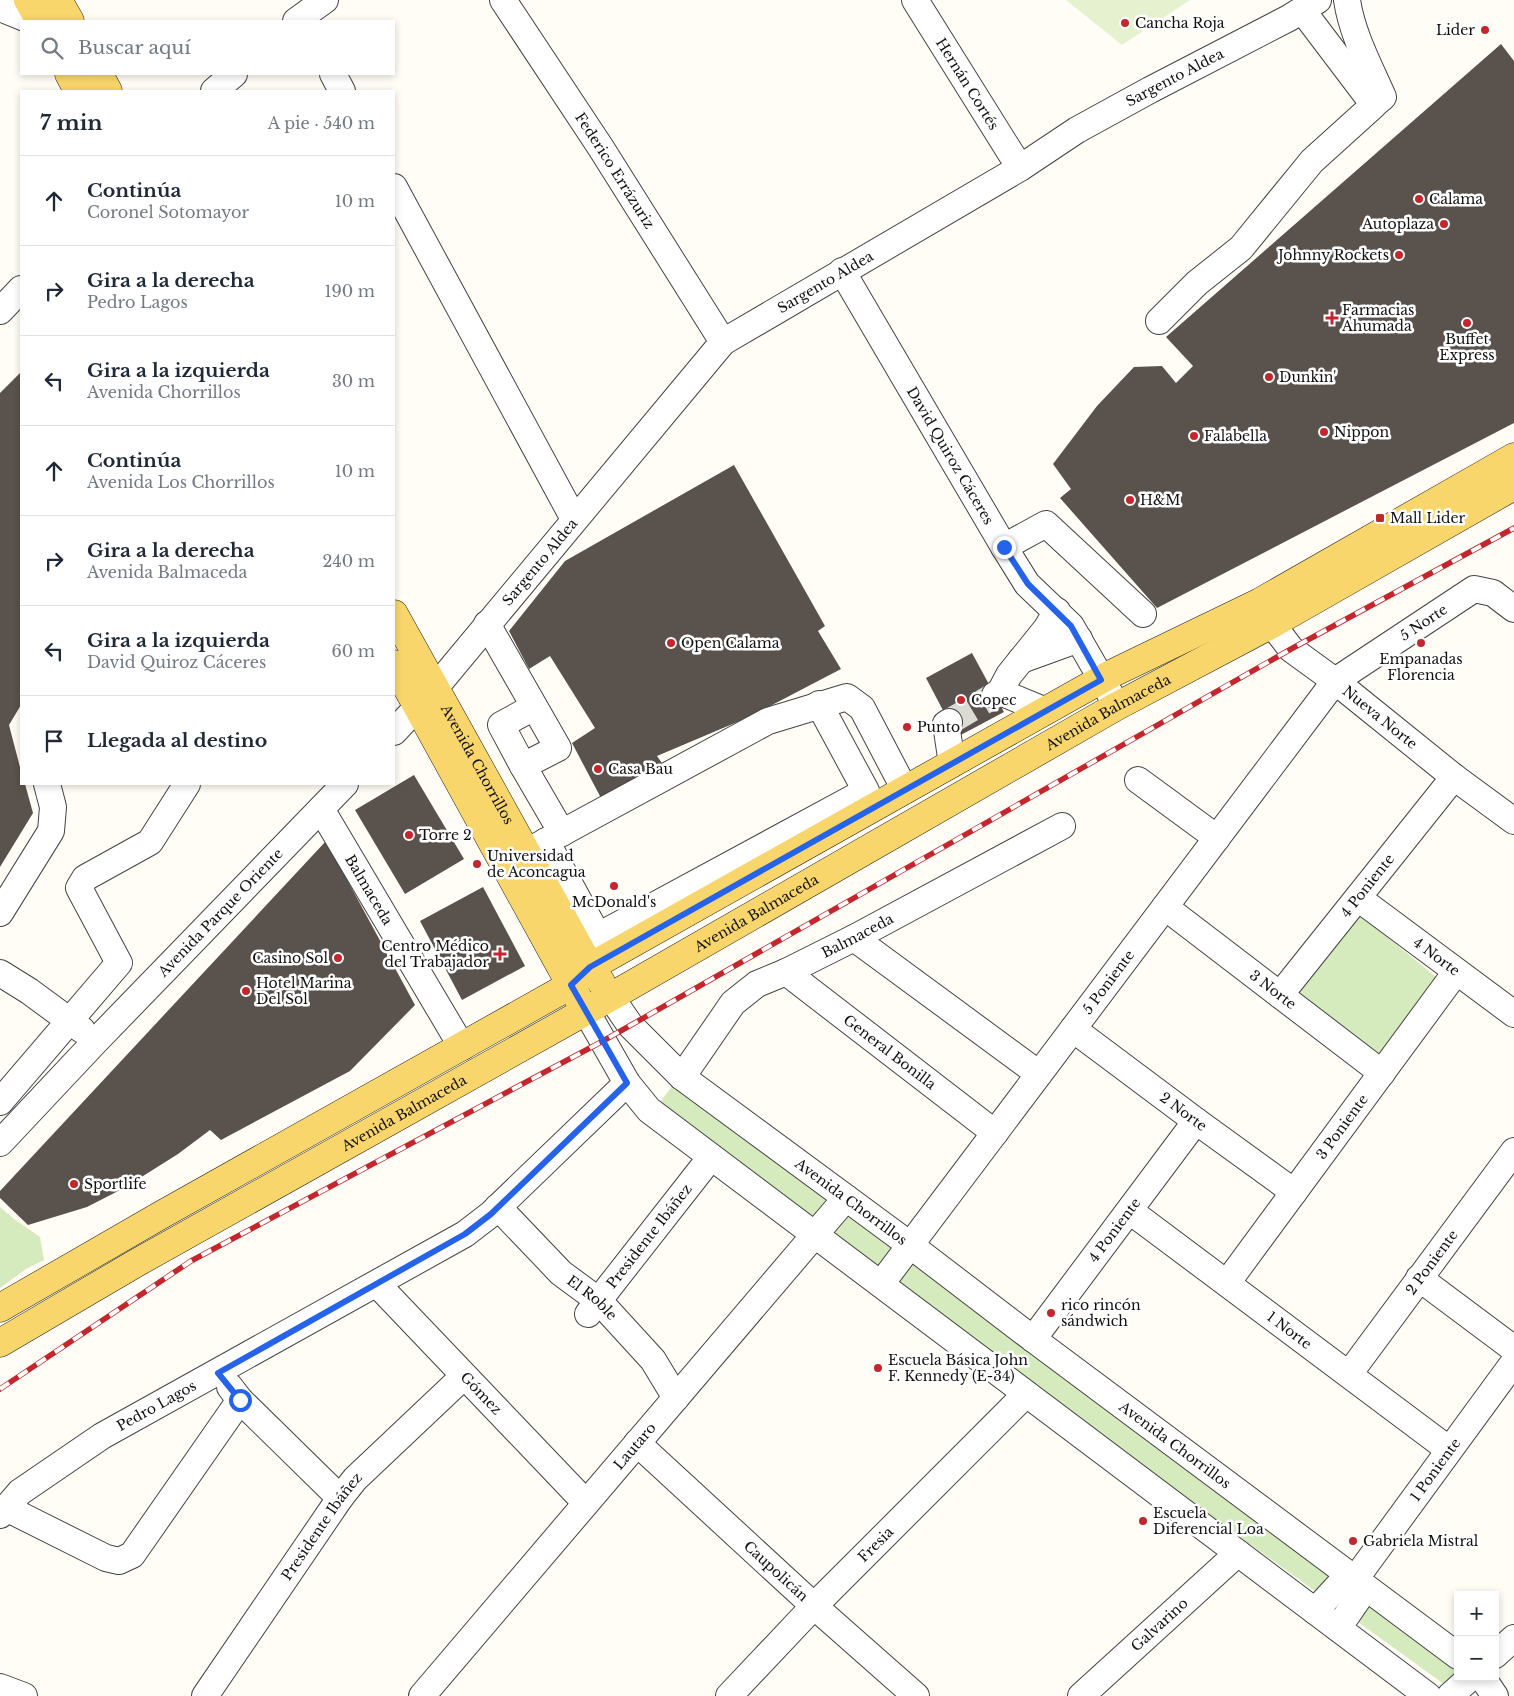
<!DOCTYPE html>
<html lang="es">
<head>
<meta charset="utf-8">
<style>
	:root { --surface:#fff; --page:#f2f2f3; --text:#1f2937; --muted:#747a83; --line:#e0e1e3 }
	body { margin:0; font-family:"Libre Baskerville",serif; background:var(--page); color:var(--text) }
	.controls { position:absolute; right:15px; bottom:15px; display:grid; overflow:hidden; border-radius:0px; box-shadow:0 2px 8px #0003 }
	.controls button { width:45px; height:45px; display:grid; place-items:center; padding:0; border:0; border-bottom:1px solid var(--line); background:var(--surface); color:var(--text); font:25px sans-serif }
	.stop { position:absolute; width:15px; height:15px; margin:-11px; border:4px solid #2563eb; border-radius:50%; background:#fff }
	.stop.end { background:#2563eb; border-color:#fff; box-shadow:0 1px 5px #0008 }
	.list { margin:0; padding:0; list-style:none }
	h2 { display:flex; justify-content:space-between; align-items:center; height:65px; margin:0; padding:0 20px; font-size:21px }
	h2 small { font-size:16px; font-weight:400; color:var(--muted) }
	.list li { display:grid; grid-template-columns:32px 1fr auto; gap:15px; align-items:center; box-sizing:border-box; height:90px; padding:0 20px; border-top:1px solid var(--line) }
	.list b { display:block; font-size:19px; white-space:nowrap }
	.list p { margin:0; font-size:16px; white-space:nowrap; color:var(--muted) }
	.list em { font-size:16px; font-style:normal; color:var(--muted) }
	.icon { flex:none; width:28px; height:28px; fill:none; stroke:currentColor; stroke-width:2; stroke-linecap:round; stroke-linejoin:round }
	.map { position:relative; flex:none; width:1514px; height:1696px; overflow:hidden }
	.search { position:absolute; background:var(--surface); box-shadow:0 2px 8px #0003; left:20px; top:20px; width:375px; height:55px; display:flex; align-items:center; gap:12px; box-sizing:border-box; padding:0 18px; border-radius:0px; color:var(--muted); font-size:19px }
	.panel { position:absolute; background:var(--surface); box-shadow:0 2px 8px #0003; left:20px; top:90px; width:375px; height:695px; border-radius:0px }
	.map>svg:first-child { display:block }
</style>
</head>
<body>
<div class="map">
<svg width="1514" height="1696" viewBox="0 0 1514 1696">
	<rect width="100%" height="100%" fill="#fffdf5"/>
	<g fill="#d5ebbd">
		<polygon points="1360,915 1441,981 1380,1054 1299,993"/>
		<polygon points="676,1081 1458,1667 1458,1676 1448,1687 1099,1435 657,1106"/>
		<polygon points="0,1207 14,1219 40,1237 44,1260 26,1269 0,1288"/>
	</g>
	<polygon fill="#e6f2cf" points="1066,0 1190,0 1122,45"/>
	<g fill="#5a524d">
		<polygon points="1501,44 1514,61 1514,423 1157,608 1060,498 1071,489 1053,464 1097,406 1134,367 1162,366 1176,383 1193,366 1166,337"/>
		<polygon points="21,372 21,705 9,725 21,771 21,784 25,784 33,813 0,867 0,393"/>
		<polygon points="734,465 825,626 818,631 841,669 749,717 657,756 664,766 601,798 572,743 595,728 550,656 529,669 509,631 565,561"/>
		<polygon points="972,653 1004,712 957,737 926,678"/>
		<polygon points="414,775 464,859 405,894 355,810"/>
		<polygon points="326,841 415,1005 350,1071 221,1140 210,1130 178,1154 124,1188 87,1207 28,1225 0,1198 0,1191"/>
		<polygon points="483,887 525,966 462,1000 420,921"/>
	</g>
	<g fill="none" stroke-linecap="round" stroke-linejoin="round">
		<polyline stroke="#dbdad3" stroke-width="26" stroke-dasharray="26 13" stroke-linecap="butt" points="949,722 995,695"/>
		<defs>
			<g id="minor">
				<path id="s1" d="M503,0L601,148L723,342"/>
				<path id="s2" d="M915,0L1020,168"/>
				<path d="M1347,0C1352,34 1369,65 1383,97L1377,102"/>
				<polyline points="0,8 32,21"/>
				<polyline points="296,21 325,0"/>
				<polyline points="333,74 342,91"/>
				<polyline points="214,91 234,74"/>
				<polyline points="394,187 574,519"/>
				<path id="s3" d="M842,271L1004,547L1027,584L1071,626L1117,706"/>
				<polyline points="0,311 21,289"/>
				<polyline points="1159,321 1197,283 1241,248 1312,161 1374,105 1302,10"/>
				<polyline points="1004,547 1046,524 1143,614"/>
				<path id="s4" d="M1262,604L1272,624L1291,649L1335,681L1454,777L1514,821"/>
				<polyline points="487,624 558,748 523,766 562,833"/>
				<polyline points="1021,660 1079,639"/>
				<polyline points="1000,692 1009,675 1046,629 1057,611"/>
				<polyline points="995,695 1000,692 1046,711"/>
				<polyline points="949,722 946,724 952,764"/>
				<path id="s5" d="M394,732L435,688L723,342L1020,168L1077,130L1150,90L1289,18L1318,0"/>
				<polyline points="523,766 501,725 534,707"/>
				<polyline points="1138,780 1217,838"/>
				<path id="s6" d="M321,809L462,1047"/>
				<polyline points="546,841 598,936 866,791 819,704"/>
				<polyline points="532,849 768,721 847,697 862,708 905,790"/>
				<path id="s7" d="M1358,898L1514,1014"/>
				<path id="s8" d="M1165,907L1382,1073"/>
				<polyline points="0,913 51,831 53,807 47,784"/>
				<polyline points="854,938 1039,1074"/>
				<path id="s9" d="M786,972L995,1133"/>
				<polyline points="0,973 29,991 82,1030"/>
				<path id="s10" d="M1280,995L1454,777"/>
				<path id="s11" d="M610,996L630,1025L682,1077L910,1245L1033,1339L1458,1656"/>
				<polyline points="586,1011 627,1083 649,1110 1428,1696"/>
				<path id="s12" d="M1073,1029L1196,1121L1294,1192"/>
				<path id="s13" d="M682,1077L733,1003L757,984L786,972L854,938L1062,826"/>
				<polyline points="0,1102 119,963 79,888 85,878 150,842 187,784"/>
				<path id="s14" d="M0,1143L95,1042L345,784"/>
				<path id="s15" d="M498,1207L561,1273L599,1301L653,1360L676,1398"/>
				<path id="s16" d="M1130,1211L1440,1443L1447,1452"/>
				<polyline points="1419,1278 1514,1349"/>
				<path id="s17" d="M1227,1283L1456,972"/>
				<path id="s18" d="M377,1284L586,1503"/>
				<path id="s19" d="M881,1284L1335,681L1474,589L1493,593L1514,609"/>
				<path id="s20" d="M588,1314L711,1157"/>
				<path id="s21" d="M1033,1339L1196,1121"/>
				<path id="s22" d="M1349,1374L1514,1151"/>
				<polyline points="230,1387 240,1400 340,1498"/>
				<path id="s23" d="M637,1443L814,1606L916,1696"/>
				<polyline points="6,1508 106,1558 119,1561 132,1555 240,1400"/>
				<path id="s24" d="M0,1515L20,1492L102,1436L465,1234L491,1214L627,1083"/>
				<path id="s25" d="M1315,1611L1339,1585L1356,1578L1514,1362"/>
				<polyline points="1338,1628 1358,1599 1356,1578"/>
				<polyline points="1495,1655 1514,1638"/>
				<polyline points="1482,1677 1495,1696"/>
				<polyline points="0,1687 24,1696"/>
				<path id="s26" d="M205,1696L340,1498L355,1479L464,1376"/>
				<path id="s27" d="M422,1696L846,1198"/>
				<path id="s28" d="M729,1696L814,1606L1026,1394"/>
				<path id="s29" d="M1081,1696L1238,1553"/>
				<polyline points="1450,1696 1471,1677"/>
			</g>
			<g id="major">
				<polyline points="28,0 40,21"/>
				<polyline points="58,0 70,21"/>
				<polyline points="69,74 78,91"/>
				<polyline points="99,74 108,91"/>
				<path id="s30" d="M394,614L590,967L601,982"/>
				<polyline points="394,664 579,1000"/>
				<polyline points="0,1308 161,1215 571,985 590,967 1111,674 1260,602 1514,457"/>
				<path id="s31" d="M0,1343L138,1262L586,1011L1117,706L1272,624L1514,486"/>
			</g>
		</defs>
		<use href="#minor" stroke="#444" stroke-width="28"/>
		<use href="#major" stroke="#222" stroke-width="29"/>
		<use href="#minor" stroke="#fff" stroke-width="26"/>
		<use href="#major" stroke="#f9d66b" stroke-width="28"/>
		<defs>
			<polyline id="rail" points="0,1389 191,1261 603,1041 1291,649 1514,528"/>
		</defs>
		<use href="#rail" stroke="#c4262e" stroke-width="5.5"/>
		<use href="#rail" stroke="#fff" stroke-width="4" stroke-dasharray="11" stroke-linecap="butt"/>
	</g>
	<g fill="none" stroke-linecap="round" stroke-linejoin="round">
		<polyline stroke="#2563eb" stroke-width="6" points="240,1400 218,1373 465,1234 491,1214 627,1083 571,985 590,967 1101,680 1071,626 1028,584 1004,547"/>
	</g>
	<g fill="#c4262e" stroke="#fff" stroke-width="2">
		<circle cx="1125" cy="23" r="5"/>
		<circle cx="1485" cy="30" r="5"/>
		<circle cx="1419" cy="199" r="5"/>
		<circle cx="1444" cy="224" r="5"/>
		<circle cx="1399" cy="255" r="5"/>
		<path d="M1329.5 310.5h5v5h5v5h-5v5h-5v-5h-5v-5h5z"/>
		<circle cx="1467" cy="323" r="5"/>
		<circle cx="1269" cy="377" r="5"/>
		<circle cx="1324" cy="432" r="5"/>
		<circle cx="1194" cy="436" r="5"/>
		<circle cx="1130" cy="500" r="5"/>
		<rect x="1375" y="513" width="10" height="10" rx="2.5"/>
		<circle cx="671" cy="643" r="5"/>
		<circle cx="1421" cy="643" r="5"/>
		<circle cx="961" cy="700" r="5"/>
		<circle cx="907" cy="727" r="5"/>
		<circle cx="598" cy="769" r="5"/>
		<circle cx="409" cy="835" r="5"/>
		<circle cx="477" cy="864" r="5"/>
		<circle cx="614" cy="886" r="5"/>
		<path d="M497.5 946.5h5v5h5v5h-5v5h-5v-5h-5v-5h5z"/>
		<circle cx="338" cy="958" r="5"/>
		<circle cx="246" cy="991" r="5"/>
		<circle cx="74" cy="1184" r="5"/>
		<circle cx="1051" cy="1313" r="5"/>
		<circle cx="878" cy="1368" r="5"/>
		<circle cx="1143" cy="1521" r="5"/>
		<circle cx="1353" cy="1541" r="5"/>
	</g>
	<g text-anchor="middle" dominant-baseline="central" stroke-width="5" stroke-linejoin="round" paint-order="stroke">
		<g font-size="14" fill="#111" stroke="#fff" text-anchor="start">
			<text x="1135" y="23">Cancha Roja</text>
			<text x="1475" y="30" text-anchor="end">Lider</text>
			<text x="1429" y="199">Calama</text>
			<text x="1434" y="224" text-anchor="end">Autoplaza</text>
			<text x="1389" y="255" text-anchor="end">Johnny Rockets</text>
			<text x="1342" y="310">Farmacias<tspan x="1342" dy="16">Ahumada</tspan></text>
			<text x="1467" y="339" text-anchor="middle">Buffet<tspan x="1467" dy="16">Express</tspan></text>
			<text x="1279" y="377">Dunkin'</text>
			<text x="1334" y="432">Nippon</text>
			<text x="1204" y="436">Falabella</text>
			<text x="1140" y="500">H&amp;M</text>
			<text x="1390" y="518">Mall Lider</text>
			<text x="681" y="643">Open Calama</text>
			<text x="1421" y="659" text-anchor="middle">Empanadas<tspan x="1421" dy="16">Florencia</tspan></text>
			<text x="971" y="700">Copec</text>
			<text x="917" y="727">Punto</text>
			<text x="608" y="769">Casa Bau</text>
			<text x="419" y="835">Torre 2</text>
			<text x="487" y="856">Universidad<tspan x="487" dy="16">de Aconcagua</tspan></text>
			<text x="614" y="902" text-anchor="middle">McDonald's</text>
			<text x="489" y="946" text-anchor="end">Centro Médico<tspan x="489" dy="16">del Trabajador</tspan></text>
			<text x="328" y="958" text-anchor="end">Casino Sol</text>
			<text x="256" y="983">Hotel Marina<tspan x="256" dy="16">Del Sol</tspan></text>
			<text x="84" y="1184">Sportlife</text>
			<text x="1061" y="1305">rico rincón<tspan x="1061" dy="16">sándwich</tspan></text>
			<text x="888" y="1360">Escuela Básica John<tspan x="888" dy="16">F. Kennedy (E-34)</tspan></text>
			<text x="1153" y="1513">Escuela<tspan x="1153" dy="16">Diferencial Loa</tspan></text>
			<text x="1363" y="1541">Gabriela Mistral</text>
		</g>
		<g font-size="14" fill="#111" stroke="#fff">
			<text stroke="none"><textPath href="#s5" startOffset="1034">Sargento Aldea</textPath></text>
			<text stroke="none"><textPath href="#s2" startOffset="99">Hernán Cortés</textPath></text>
			<text stroke="none"><textPath href="#s1" startOffset="204">Federico Errázuriz</textPath></text>
			<text stroke="none"><textPath href="#s5" startOffset="629">Sargento Aldea</textPath></text>
			<text stroke="none"><textPath href="#s3" startOffset="214">David Quiroz Cáceres</textPath></text>
			<text stroke="none"><textPath href="#s5" startOffset="224">Sargento Aldea</textPath></text>
			<text stroke="none"><textPath href="#s19" startOffset="861">5 Norte</textPath></text>
			<text stroke="none"><textPath href="#s31" startOffset="1275">Avenida Balmaceda</textPath></text>
			<text stroke="none"><textPath href="#s4" startOffset="166">Nueva Norte</textPath></text>
			<text stroke="none"><textPath href="#s30" startOffset="172">Avenida Chorrillos</textPath></text>
			<text stroke="none"><textPath href="#s10" startOffset="140">4 Poniente</textPath></text>
			<text stroke="none"><textPath href="#s6" startOffset="94">Balmaceda</textPath></text>
			<text stroke="none"><textPath href="#s14" startOffset="319">Avenida Parque Oriente</textPath></text>
			<text stroke="none"><textPath href="#s31" startOffset="870">Avenida Balmaceda</textPath></text>
			<text stroke="none"><textPath href="#s13" startOffset="232">Balmaceda</textPath></text>
			<text stroke="none"><textPath href="#s7" startOffset="98">4 Norte</textPath></text>
			<text stroke="none"><textPath href="#s19" startOffset="378">5 Poniente</textPath></text>
			<text stroke="none"><textPath href="#s8" startOffset="136">3 Norte</textPath></text>
			<text stroke="none"><textPath href="#s9" startOffset="131">General Bonilla</textPath></text>
			<text stroke="none"><textPath href="#s12" startOffset="138">2 Norte</textPath></text>
			<text stroke="none"><textPath href="#s31" startOffset="465">Avenida Balmaceda</textPath></text>
			<text stroke="none"><textPath href="#s17" startOffset="194">3 Poniente</textPath></text>
			<text stroke="none"><textPath href="#s11" startOffset="319">Avenida Chorrillos</textPath></text>
			<text stroke="none"><textPath href="#s21" startOffset="136">4 Poniente</textPath></text>
			<text stroke="none"><textPath href="#s20" startOffset="99">Presidente Ibáñez</textPath></text>
			<text stroke="none"><textPath href="#s22" startOffset="139">2 Poniente</textPath></text>
			<text stroke="none"><textPath href="#s15" startOffset="131">El Roble</textPath></text>
			<text stroke="none"><textPath href="#s16" startOffset="199">1 Norte</textPath></text>
			<text stroke="none"><textPath href="#s18" startOffset="151">Gómez</textPath></text>
			<text stroke="none"><textPath href="#s24" startOffset="192">Pedro Lagos</textPath></text>
			<text stroke="none"><textPath href="#s11" startOffset="724">Avenida Chorrillos</textPath></text>
			<text stroke="none"><textPath href="#s27" startOffset="328">Lautaro</textPath></text>
			<text stroke="none"><textPath href="#s25" startOffset="188">1 Poniente</textPath></text>
			<text stroke="none"><textPath href="#s26" startOffset="206">Presidente Ibáñez</textPath></text>
			<text stroke="none"><textPath href="#s28" startOffset="211">Fresia</textPath></text>
			<text stroke="none"><textPath href="#s23" startOffset="189">Caupolicán</textPath></text>
			<text stroke="none"><textPath href="#s29" startOffset="106">Galvarino</textPath></text>
		</g>
	</g>
</svg>
<div class="controls">
<button>+</button>
<button>−</button>
</div>
<div class="stop" style="left:240px;top:1400px"></div>
<div class="stop end" style="left:1004px;top:547px"></div>
<div class="search"><svg class="icon" aria-label="search" viewBox="0 0 24 24"><circle cx="10" cy="10" r="6"/><path d="M15 15l6 6"/></svg>Buscar aquí</div>
<section class="panel">
<h2>7 min<small>A pie · 540 m</small></h2>
<ul class="list">
<li><svg class="icon" aria-label="ahead" viewBox="0 0 24 24"><path d="M12 20V5M6 11l6-6 6 6"/></svg><div><b>Continúa</b><p>Coronel Sotomayor</p></div><em>10 m</em></li>
<li><svg class="icon" aria-label="right" viewBox="0 0 24 24"><path d="M7 20v-9h11M14 6l5 5-5 5"/></svg><div><b>Gira a la derecha</b><p>Pedro Lagos</p></div><em>190 m</em></li>
<li><svg class="icon" aria-label="left" viewBox="0 0 24 24"><path d="M17 20v-9H6M10 6l-5 5 5 5"/></svg><div><b>Gira a la izquierda</b><p>Avenida Chorrillos</p></div><em>30 m</em></li>
<li><svg class="icon" aria-label="ahead" viewBox="0 0 24 24"><path d="M12 20V5M6 11l6-6 6 6"/></svg><div><b>Continúa</b><p>Avenida Los Chorrillos</p></div><em>10 m</em></li>
<li><svg class="icon" aria-label="right" viewBox="0 0 24 24"><path d="M7 20v-9h11M14 6l5 5-5 5"/></svg><div><b>Gira a la derecha</b><p>Avenida Balmaceda</p></div><em>240 m</em></li>
<li><svg class="icon" aria-label="left" viewBox="0 0 24 24"><path d="M17 20v-9H6M10 6l-5 5 5 5"/></svg><div><b>Gira a la izquierda</b><p>David Quiroz Cáceres</p></div><em>60 m</em></li>
<li><svg class="icon" aria-label="arrive" viewBox="0 0 24 24"><path d="M6 21V4h12l-3 4 3 4H6"/></svg><div><b>Llegada al destino</b></div></li>
</ul>
</section>
</div>
</body>
</html>
